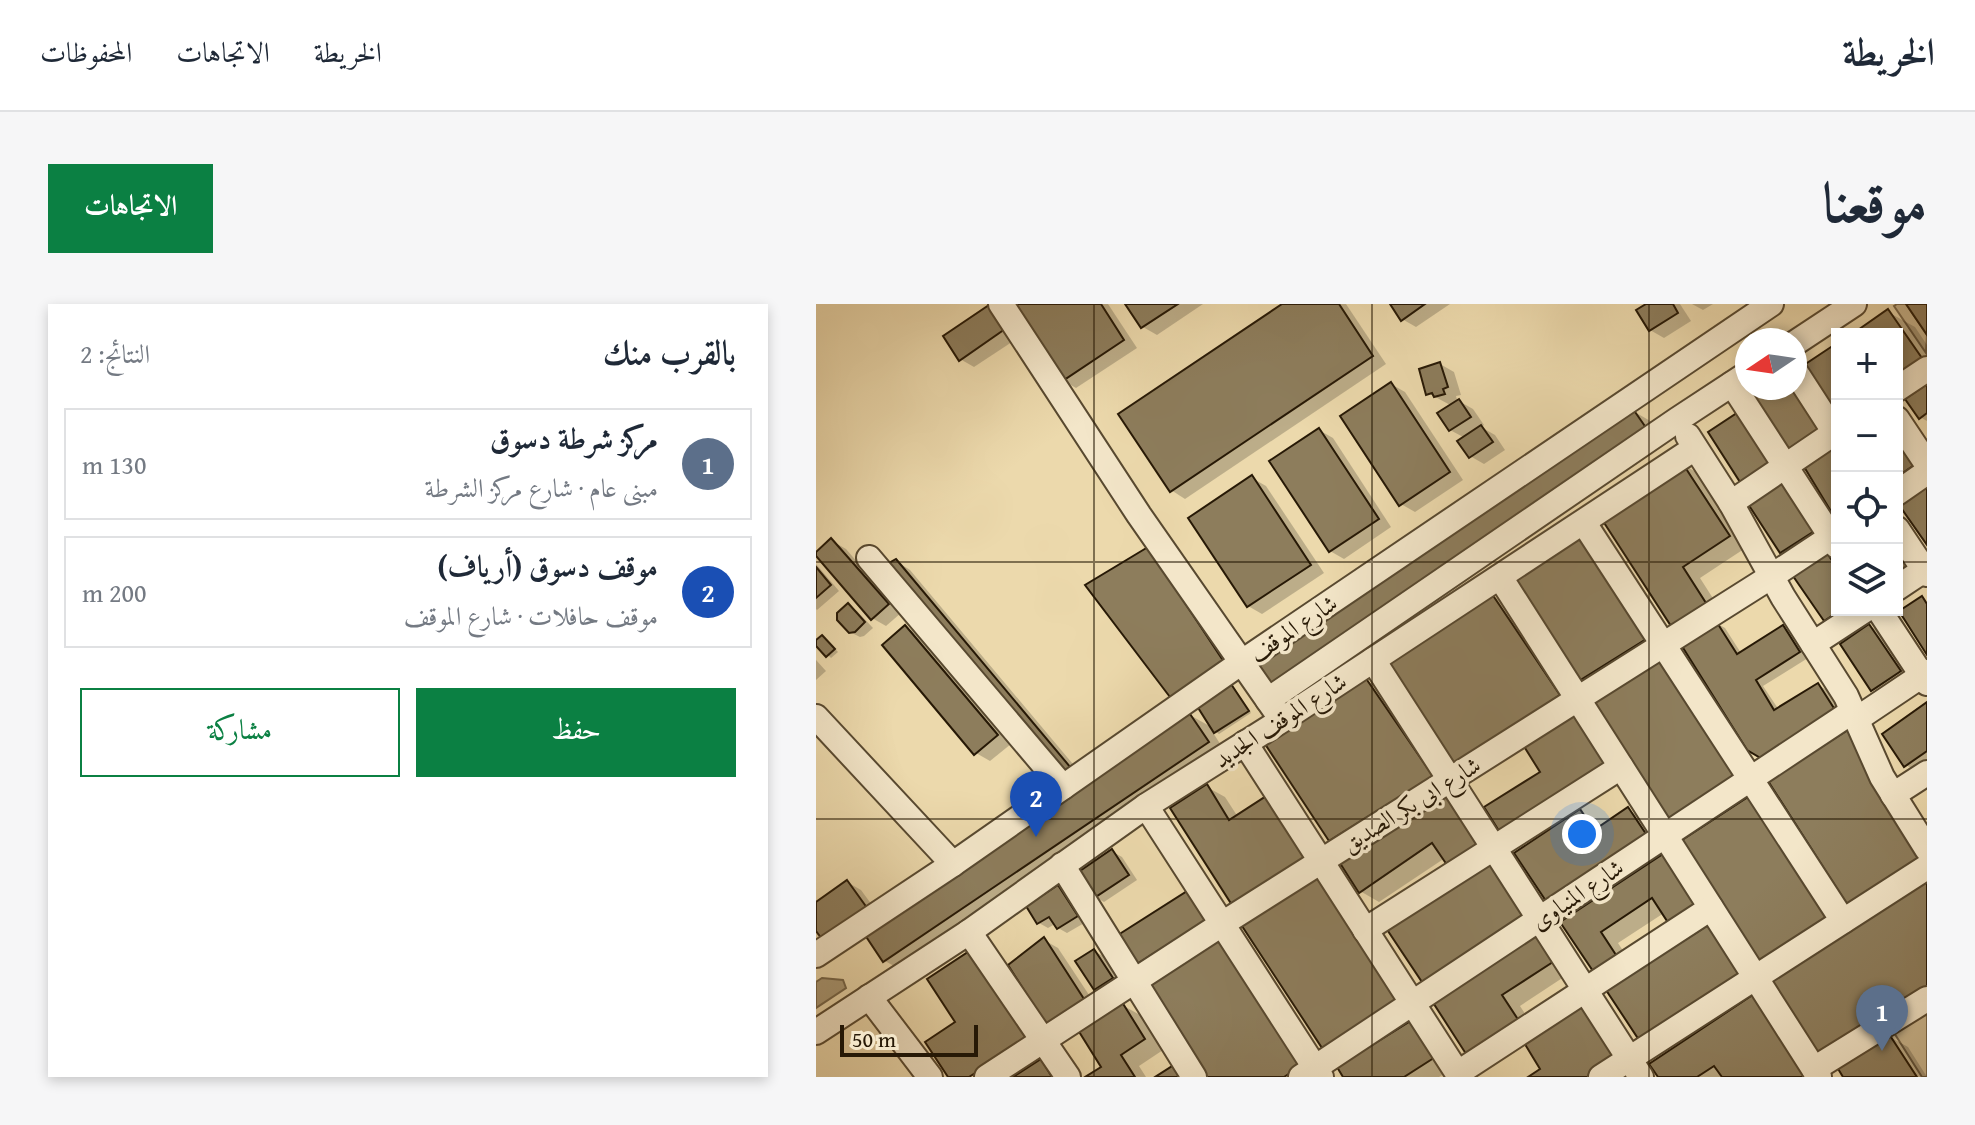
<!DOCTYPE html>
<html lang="ar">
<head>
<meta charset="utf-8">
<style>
	:root { --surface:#fff; --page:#f6f6f7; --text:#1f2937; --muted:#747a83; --line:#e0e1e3; --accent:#0b8043 }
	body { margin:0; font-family:"Gentium Book Plus",Amiri,serif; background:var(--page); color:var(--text); direction:rtl }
	.controls { position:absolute; right:24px; top:24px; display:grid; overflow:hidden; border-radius:0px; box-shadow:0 4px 12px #0003 }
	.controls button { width:72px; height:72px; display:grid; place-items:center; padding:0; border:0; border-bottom:2px solid var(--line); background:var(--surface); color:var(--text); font:40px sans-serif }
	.compass { position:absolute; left:919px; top:24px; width:72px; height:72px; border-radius:50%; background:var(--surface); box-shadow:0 4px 12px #0003; rotate:257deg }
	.scale { position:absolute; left:24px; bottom:20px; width:138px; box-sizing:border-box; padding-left:8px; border:4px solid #271906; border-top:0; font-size:22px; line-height:28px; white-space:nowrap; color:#271906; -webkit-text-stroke:6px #f3e6c9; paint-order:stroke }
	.you { position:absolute; left:766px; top:530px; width:28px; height:28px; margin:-20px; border:6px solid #fff; border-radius:50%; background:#1a73e8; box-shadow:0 0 0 12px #1a73e833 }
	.badge { display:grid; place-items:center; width:52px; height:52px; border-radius:50%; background:var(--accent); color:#fff; font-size:26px; font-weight:700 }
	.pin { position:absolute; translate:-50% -66px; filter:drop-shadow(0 2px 4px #0008) }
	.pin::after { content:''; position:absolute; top:42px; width:28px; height:24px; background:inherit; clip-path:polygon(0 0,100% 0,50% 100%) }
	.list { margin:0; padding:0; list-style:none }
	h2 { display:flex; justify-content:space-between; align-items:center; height:104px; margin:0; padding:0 32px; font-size:34px }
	h2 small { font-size:26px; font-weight:400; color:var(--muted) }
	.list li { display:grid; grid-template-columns:52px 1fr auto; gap:24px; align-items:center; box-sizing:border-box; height:112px; margin:0 16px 16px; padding:0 16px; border:2px solid var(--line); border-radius:0px }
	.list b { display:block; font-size:30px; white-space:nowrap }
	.list p { margin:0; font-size:26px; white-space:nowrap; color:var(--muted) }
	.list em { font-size:26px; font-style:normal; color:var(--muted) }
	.actions { display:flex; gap:16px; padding:24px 32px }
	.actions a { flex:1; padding:18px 0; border:2px solid var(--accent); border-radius:0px; text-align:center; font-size:28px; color:var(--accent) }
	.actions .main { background:var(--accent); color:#fff }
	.icon { flex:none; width:44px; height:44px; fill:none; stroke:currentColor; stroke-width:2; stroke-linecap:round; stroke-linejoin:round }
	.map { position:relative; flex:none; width:1111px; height:773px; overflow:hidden; direction:ltr; border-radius:0px }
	header { display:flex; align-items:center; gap:48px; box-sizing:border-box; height:112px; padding:0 40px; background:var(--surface); border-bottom:2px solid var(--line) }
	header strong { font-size:38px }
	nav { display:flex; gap:44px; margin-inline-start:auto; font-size:28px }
	.intro { display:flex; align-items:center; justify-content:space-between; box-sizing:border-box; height:192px; padding:0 48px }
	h1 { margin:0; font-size:56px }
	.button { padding:20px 36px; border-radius:0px; background:var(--accent); color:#fff; font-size:28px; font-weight:700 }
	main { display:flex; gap:48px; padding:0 48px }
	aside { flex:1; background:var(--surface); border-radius:0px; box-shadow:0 4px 12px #0003 }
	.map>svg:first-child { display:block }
</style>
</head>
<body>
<header>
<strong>الخريطة</strong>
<nav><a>الخريطة</a><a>الاتجاهات</a><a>المحفوظات</a></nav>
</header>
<div class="intro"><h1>موقعنا</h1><a class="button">الاتجاهات</a></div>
<main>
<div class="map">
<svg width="1111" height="773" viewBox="0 0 1111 773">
	<rect width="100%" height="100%" fill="#ecd9ac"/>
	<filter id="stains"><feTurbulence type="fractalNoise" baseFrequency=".0025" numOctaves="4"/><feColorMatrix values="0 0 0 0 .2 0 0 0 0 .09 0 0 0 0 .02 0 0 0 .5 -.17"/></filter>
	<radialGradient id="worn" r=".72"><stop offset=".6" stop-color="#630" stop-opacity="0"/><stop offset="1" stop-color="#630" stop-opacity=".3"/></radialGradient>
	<g fill="#cbb890" stroke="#79684b" stroke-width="2">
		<polygon points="1081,0 1090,0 1111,31 1110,49 1078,2"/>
		<polygon points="1111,701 1111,773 1106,773 1075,724"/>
	</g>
	<polygon fill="#a99874" stroke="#756548" stroke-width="2" points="6,674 27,676 30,684 0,704 0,678"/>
	<g fill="#0003">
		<polygon points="196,0 292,0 321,44 260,84 246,76"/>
		<polygon points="312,0 387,0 341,31 327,23"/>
		<polygon points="470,0 530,0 570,60 369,195 355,186"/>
		<polygon points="576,0 634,0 600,23 586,15"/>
		<polygon points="834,0 864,0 875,17 848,34 834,26"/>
		<polygon points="876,0 897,0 887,6"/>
		<polygon points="173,3 202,34 158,63 144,55"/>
		<polygon points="1072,8 1099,23 1111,41 1111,117 1104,113 1097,92 1081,82 1081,30 1042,30"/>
		<polygon points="624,60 638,68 645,91 640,92 641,96 657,105 668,121 665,123 679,131 689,146 668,160 654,152 649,134 634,126 636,102 612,89"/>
		<polygon points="575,80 589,88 647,176 599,208 585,200"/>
		<polygon points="954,84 1021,122 1021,213 989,162 971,146"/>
		<polygon points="817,107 836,118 850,139 477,394 459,383"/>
		<polygon points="503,126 517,134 575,223 528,255 514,247"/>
		<polygon points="865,159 883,170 931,243 884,274 907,310 900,319 909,324 925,349 967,323 976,328 992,354 947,382 963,406 1002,381 1011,386 1029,415 958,459 856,320"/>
		<polygon points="436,174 450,182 508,269 446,310 432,302"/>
		<polygon points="968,179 1013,234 980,256 966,248"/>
		<polygon points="768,230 852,343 778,390 759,379"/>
		<polygon points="16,237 30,245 85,309 70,322 56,314"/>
		<polygon points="332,245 427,372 413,381 419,385 435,409 403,430 394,424 410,449 87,667 69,657 49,628 0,623 0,601 31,578 45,586 67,616 262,484 80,257 94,266 272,478 372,410 397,424"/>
		<polygon points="1011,252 1021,257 1021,306 1050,306 1023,324 1009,316"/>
		<polygon points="0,260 23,287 1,306 0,305"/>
		<polygon points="677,292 695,303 761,402 727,469 708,438"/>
		<polygon points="32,302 41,307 57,324 48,332 44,333 34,328"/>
		<polygon points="1054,322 1068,330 1097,375 1071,393 1057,385"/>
		<polygon points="90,323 104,331 195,440 174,457 160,449"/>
		<polygon points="10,335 22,348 15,354 0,339"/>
		<polygon points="0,356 10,367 0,376"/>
		<polygon points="549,376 568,386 635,483 629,554 563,598 544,587 537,549 515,536"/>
		<polygon points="1111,401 1111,465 1104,470 1090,461"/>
		<polygon points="391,483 409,493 422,513 438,612"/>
		<polygon points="940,487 929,493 951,506 1031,628 1034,600 1111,544 1072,732 1092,743 1111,773 1030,773 897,514 851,520"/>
		<polygon points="812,506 831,517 849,544 752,609 764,508 783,518 786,523"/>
		<polygon points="297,548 306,553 321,576 288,598 279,593"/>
		<polygon points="850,550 848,609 802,639 819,665 747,618"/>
		<polygon points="675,563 724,622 626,687 607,676"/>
		<polygon points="242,583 251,589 270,618 251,629 242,624 239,620 232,624 223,619 212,602"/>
		<polygon points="894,622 1006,773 845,773 918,706"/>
		<polygon points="723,632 757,667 704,702 722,730 823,764 807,773 716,773 727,766 710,738 619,698"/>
		<polygon points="228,636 242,644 281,703 245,728"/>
		<polygon points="278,647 287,652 305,679 289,690 280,684"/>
		<polygon points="306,701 324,711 347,746 323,762 330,773 272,773 288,763"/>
		<polygon points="601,715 642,761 623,773 530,773"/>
	</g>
	<g fill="#8d7d5c" stroke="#271906" stroke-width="2">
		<polygon points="194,0 285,0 308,36 245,78"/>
		<polygon points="309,0 362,0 325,24"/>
		<polygon points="466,0 523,0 557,52 354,188 302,110"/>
		<polygon points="574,0 609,0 585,17"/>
		<polygon points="830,0 857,0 862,9 833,27 820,6"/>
		<polygon points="1090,0 1111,0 1111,31"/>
		<polygon points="173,1 189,25 143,57 127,32"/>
		<polygon points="1072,5 1108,57 1081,76 1081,30 1040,30 1039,28"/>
		<polygon points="1021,39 1021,111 988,61"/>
		<polygon points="624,58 632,83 627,85 629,90 618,93 616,89 610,91 603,65"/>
		<polygon points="575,78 634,168 583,202 524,112"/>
		<polygon points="1111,80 1111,109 1103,115 1089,95"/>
		<polygon points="950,84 979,84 1006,122 970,147 934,95"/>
		<polygon points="643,95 655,113 633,127 621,109"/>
		<polygon points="817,105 833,128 457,385 441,363"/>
		<polygon points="924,107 957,157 924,178 892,128"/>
		<polygon points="665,121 677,138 653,154 641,137"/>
		<polygon points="503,124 563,215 513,248 453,157"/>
		<polygon points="1081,124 1104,157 1081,173"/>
		<polygon points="1020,141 1021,212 1019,214 987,161"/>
		<polygon points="865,157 914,232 867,263 890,299 855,322 785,214"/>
		<polygon points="436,171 495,261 431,303 372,214"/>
		<polygon points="968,177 1000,226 964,249 932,200"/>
		<polygon points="1111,182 1111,241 1083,201"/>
		<polygon points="768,227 835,332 758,380 691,275"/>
		<polygon points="15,234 73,300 55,316 0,252 0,248"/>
		<polygon points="1081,234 1099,259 1081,272"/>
		<polygon points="332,243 410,361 357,397 269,281"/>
		<polygon points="1011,249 1021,264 1021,306 1025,306 1008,317 977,272"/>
		<polygon points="80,255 260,470 248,479 64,264"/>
		<polygon points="0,263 15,281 0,294"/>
		<polygon points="676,290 744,391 633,466 565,365"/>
		<polygon points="1106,292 1111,300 1111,351 1083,307"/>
		<polygon points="32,299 49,318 39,328 33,329 21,316 21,309"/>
		<polygon points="900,317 921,350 967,321 984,348 940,376 958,406 1002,379 1021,409 948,456 931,446 864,339"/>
		<polygon points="1053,320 1085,367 1055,387 1024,340"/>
		<polygon points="89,321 182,431 158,451 66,341"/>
		<polygon points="6,331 19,345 10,353 0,342 0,336"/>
		<polygon points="844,352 922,476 850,522 772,398"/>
		<polygon points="549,373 617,472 513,537 449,440"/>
		<polygon points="415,380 433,407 398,429 381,402"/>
		<polygon points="1111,398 1111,447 1088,463 1066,430"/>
		<polygon points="756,404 790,460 683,527 668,503 724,468 704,436"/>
		<polygon points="372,407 393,438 67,658 47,628"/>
		<polygon points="1038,422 1105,552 1032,602 952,477"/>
		<polygon points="391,480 413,516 458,487 498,549 416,601 354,504"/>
		<polygon points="628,486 664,540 631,561 616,539 543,589 522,556"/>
		<polygon points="932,493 1015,618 946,663 863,538"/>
		<polygon points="812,503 832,533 732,600 698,549 764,505 778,526"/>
		<polygon points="296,545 313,571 278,594 261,569"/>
		<polygon points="850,548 884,600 853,620 836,594 785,628 802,654 779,670 744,618"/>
		<polygon points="675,560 707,611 606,678 570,624"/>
		<polygon points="507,565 590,693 508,747 424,619"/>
		<polygon points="1111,573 1111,684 1003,755 953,678"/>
		<polygon points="31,576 54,608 9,639 0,627 0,598"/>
		<polygon points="242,581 262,612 241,625 233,613 221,620 210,602"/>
		<polygon points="376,584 394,614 321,660 302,631"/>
		<polygon points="894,620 929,672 825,739 790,686"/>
		<polygon points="405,628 491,758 468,773 388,773 327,680"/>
		<polygon points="723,629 740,656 686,691 705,720 652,753 616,697"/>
		<polygon points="228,633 268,695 230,721 192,661"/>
		<polygon points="278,645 297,674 278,686 259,657"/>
		<polygon points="155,646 213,734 153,773 132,773 109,738 139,718 111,675"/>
		<polygon points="941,688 996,773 906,773 898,762 881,773 842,773 833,760"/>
		<polygon points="306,698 329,735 305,751 319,773 269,773 285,763 262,726"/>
		<polygon points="772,698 805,753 772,773 712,773 724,765 707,737"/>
		<polygon points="601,713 624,750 588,773 527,773 521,763"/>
		<polygon points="1073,730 1101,773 1027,773 1021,763"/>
		<polygon points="225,755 236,773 197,773"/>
		<polygon points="361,759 370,773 339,773"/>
	</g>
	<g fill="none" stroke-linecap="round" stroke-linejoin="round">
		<defs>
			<g id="minor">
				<polyline points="185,0 323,211 461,409"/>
				<polyline points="979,39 1038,0"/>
				<polyline points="979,67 1021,132"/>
				<polyline points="916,80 1021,242"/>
				<polyline points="1081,85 1111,65"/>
				<polyline points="1081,115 1111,160"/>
				<polyline points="872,132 915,199 967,293 1030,392 1066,473 1111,545"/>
				<polyline points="1081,189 1111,168"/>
				<polyline points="915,199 1021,127"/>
				<polyline points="768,219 1027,617"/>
				<polyline points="1081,225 1111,270"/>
				<polyline points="53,254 247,483"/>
				<polyline points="684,273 1003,773"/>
				<polyline points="1081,284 1111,264"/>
				<polyline points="1063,306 1111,379"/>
				<polyline points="997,340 1049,306"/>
				<polyline points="557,356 825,773"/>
				<polyline points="452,396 861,116 931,70"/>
				<polyline points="0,413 137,560"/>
				<polyline points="1041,415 1111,368"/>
				<polyline points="429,439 644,773"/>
				<polyline points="1077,491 1111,469"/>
				<polyline points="330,502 505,773"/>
				<polyline points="246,561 378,773"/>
				<polyline points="549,626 805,463"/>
				<polyline points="153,628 252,773"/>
				<polyline points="0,651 137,560 426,358 955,0"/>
				<polyline points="53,693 114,773"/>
				<polyline points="0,728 153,628 330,502 466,416 879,144"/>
				<polyline points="998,765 1111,695"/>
				<polyline points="642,769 895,604"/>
				<polyline points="171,773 406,620 956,272 1021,229"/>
				<polyline points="485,773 1037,407"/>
				<polyline points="785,773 1111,563"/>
			</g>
		</defs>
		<use href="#minor" stroke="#584930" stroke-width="28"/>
		<use href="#minor" stroke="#f3e6c9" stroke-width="24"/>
	</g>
	<path fill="none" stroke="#271906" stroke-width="2" stroke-opacity="0.55" d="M278,0V773M556,0V773M833,0V773M0,258H1021M1081,258H1111M0,515H1111"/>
	<g text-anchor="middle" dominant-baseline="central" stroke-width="7" stroke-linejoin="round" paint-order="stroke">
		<g font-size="24" fill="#271906" stroke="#f3e6c9">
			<text transform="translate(477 324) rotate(-34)">شارع الموقف</text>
			<text transform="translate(464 416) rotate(-33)">شارع الموقف الجديد</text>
			<text transform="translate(595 500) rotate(-32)">شارع ابى بكر الصديق</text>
			<text transform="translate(761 590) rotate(-34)">شارع المنياوى</text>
		</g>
	</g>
	<rect width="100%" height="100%" filter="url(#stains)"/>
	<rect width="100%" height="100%" fill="url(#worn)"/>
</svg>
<div class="controls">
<button>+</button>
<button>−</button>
<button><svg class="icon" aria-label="locate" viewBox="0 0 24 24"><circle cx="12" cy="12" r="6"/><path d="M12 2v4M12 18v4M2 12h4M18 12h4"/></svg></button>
<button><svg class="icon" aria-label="layers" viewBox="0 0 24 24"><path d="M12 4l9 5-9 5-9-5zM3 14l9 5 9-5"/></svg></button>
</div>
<svg class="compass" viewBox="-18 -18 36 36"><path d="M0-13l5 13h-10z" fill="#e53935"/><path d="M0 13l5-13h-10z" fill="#747a83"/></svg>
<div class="scale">50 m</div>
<div class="you"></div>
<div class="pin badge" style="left:1066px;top:747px;background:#5c6f8a">1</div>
<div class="pin badge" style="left:220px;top:533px;background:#1a4fb4">2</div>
</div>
<aside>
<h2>بالقرب منك<small>النتائج: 2</small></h2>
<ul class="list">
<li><span class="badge" style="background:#5c6f8a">1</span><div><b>مركز شرطة دسوق</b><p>مبنى عام · شارع مركز الشرطة</p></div><em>130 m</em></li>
<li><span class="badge" style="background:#1a4fb4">2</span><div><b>موقف دسوق (أرياف)</b><p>موقف حافلات · شارع الموقف</p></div><em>200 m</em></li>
</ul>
<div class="actions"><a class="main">حفظ</a><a>مشاركة</a></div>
</aside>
</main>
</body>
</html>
